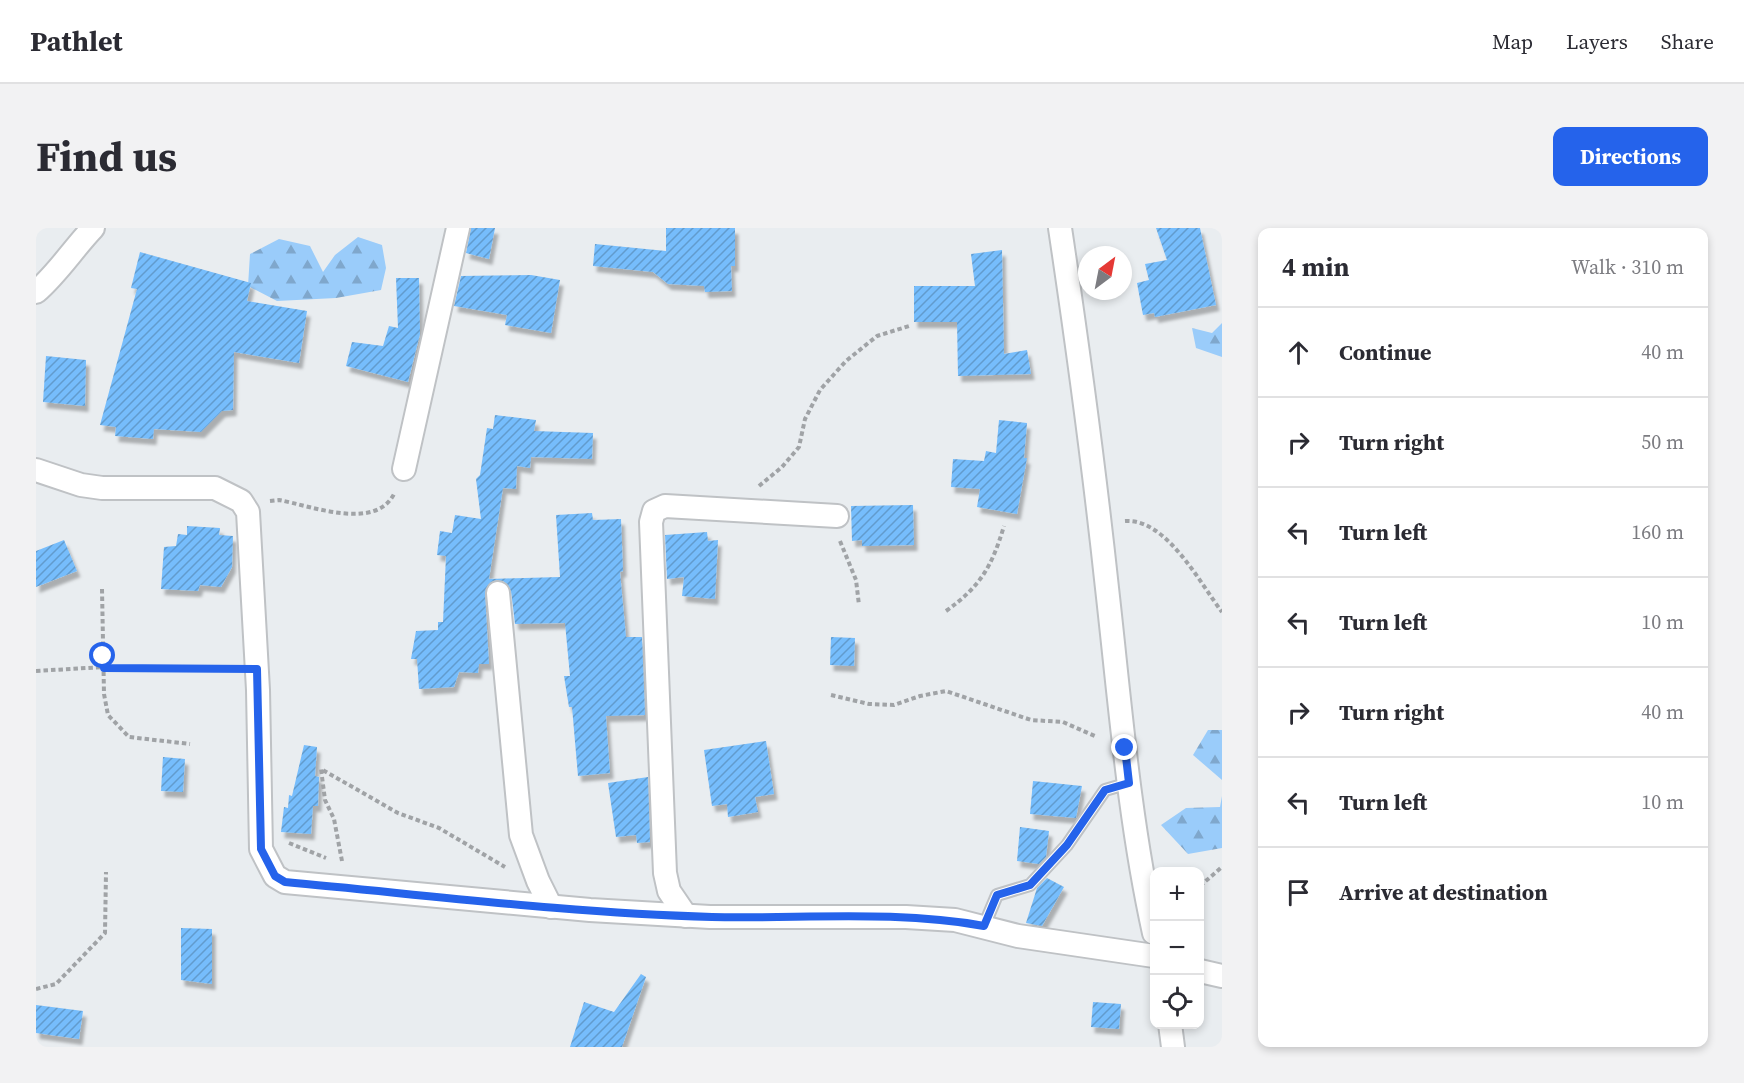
<!DOCTYPE html>
<html lang="en">
<head>
<meta charset="utf-8">
<style>
	:root { --surface:#fff; --page:#f2f2f3; --text:#2b2b33; --muted:#7c7c81; --line:#e1e1e2; --accent:#2563eb }
	body { margin:0; font-family:"Source Serif 4",serif; background:var(--page); color:var(--text) }
	.controls { position:absolute; right:18px; bottom:18px; display:grid; overflow:hidden; border-radius:12px; box-shadow:0 3px 9px #0003 }
	.controls button { width:54px; height:54px; display:grid; place-items:center; padding:0; border:0; border-bottom:2px solid var(--line); background:var(--surface); color:var(--text); font:30px sans-serif }
	.compass { position:absolute; left:1042px; top:18px; width:54px; height:54px; border-radius:50%; background:var(--surface); box-shadow:0 3px 9px #0003; rotate:32deg }
	.stop { position:absolute; width:18px; height:18px; margin:-14px; border:4px solid #2563eb; border-radius:50%; background:#fff }
	.stop.end { background:#2563eb; border-color:#fff; box-shadow:0 2px 6px #0008 }
	.list { margin:0; padding:0; list-style:none }
	h2 { display:flex; justify-content:space-between; align-items:center; height:78px; margin:0; padding:0 24px; font-size:26px }
	h2 small { font-size:20px; font-weight:400; color:var(--muted) }
	.list li { display:grid; grid-template-columns:39px 1fr auto; gap:18px; align-items:center; box-sizing:border-box; height:90px; padding:0 24px; border-top:2px solid var(--line) }
	.list b { display:block; font-size:22px; white-space:nowrap }
	.list em { font-size:20px; font-style:normal; color:var(--muted) }
	.icon { flex:none; width:33px; height:33px; fill:none; stroke:currentColor; stroke-width:2; stroke-linecap:round; stroke-linejoin:round }
	.map { position:relative; flex:none; width:1186px; height:819px; overflow:hidden; border-radius:12px }
	header { display:flex; align-items:center; gap:36px; box-sizing:border-box; height:84px; padding:0 30px; background:var(--surface); border-bottom:2px solid var(--line) }
	header strong { font-size:28px }
	nav { display:flex; gap:33px; margin-inline-start:auto; font-size:21px }
	.intro { display:flex; align-items:center; justify-content:space-between; box-sizing:border-box; height:144px; padding:0 36px }
	h1 { margin:0; font-size:42px }
	.button { padding:15px 27px; border-radius:12px; background:var(--accent); color:#fff; font-size:21px; font-weight:700 }
	main { display:flex; gap:36px; padding:0 36px }
	aside { flex:1; background:var(--surface); border-radius:12px; box-shadow:0 3px 9px #0003 }
	.map>svg:first-child { display:block }
</style>
</head>
<body>
<header>
<strong>Pathlet</strong>
<nav><a>Map</a><a>Layers</a><a>Share</a></nav>
</header>
<div class="intro"><h1>Find us</h1><a class="button">Directions</a></div>
<main>
<div class="map">
<svg width="1186" height="819" viewBox="0 0 1186 819">
	<defs>
		<pattern id="forest-firs" width="22" height="20" patternUnits="userSpaceOnUse" patternTransform="scale(1.5)"><rect width="22" height="20" fill="#9accfa"/><path d="M5 1l3.5 6h-7zM16 11l3.5 6h-7z" fill="#7fa7cc"/></pattern>
		<pattern id="building-hatch" width="6" height="6" patternUnits="userSpaceOnUse" patternTransform="scale(1.5)"><rect width="6" height="6" fill="#76bdfc"/><path d="M-1 1l2-2M0 6l6-6M5 7l2-2" fill="none" stroke="#629bcd"/></pattern>
		<filter id="shadow"><feDropShadow dx="3.5" dy="6" stdDeviation="1.5" flood-color="#0004"/></filter>
	</defs>
	<rect width="100%" height="100%" fill="#e9edf0"/>
	<g fill="url(#forest-firs)">
		<polygon points="322,9 346,17 350,40 345,62 300,70 241,73 212,58 214,26 243,11 274,18 287,44 299,27"/>
		<polygon points="1186,95 1186,129 1160,120 1156,100 1176,105"/>
		<polygon points="1172,502 1186,502 1186,552 1157,527"/>
		<polygon points="1186,568 1186,620 1152,626 1125,597 1150,580 1184,579"/>
	</g>
	<g fill="url(#building-hatch)" filter="url(#shadow)">
		<polygon points="435,0 459,0 453,31 430,25"/>
		<polygon points="630,0 699,0 699,38 695,38 696,63 669,64 668,58 632,56 617,44 557,38 559,16 630,23"/>
		<polygon points="1120,0 1164,0 1180,77 1119,89 1118,85 1107,87 1101,55 1113,52 1109,36 1131,32"/>
		<polygon points="966,22 968,126 991,122 995,146 922,148 921,94 878,94 878,58 939,58 935,26"/>
		<polygon points="104,24 215,55 211,73 271,83 263,135 198,124 197,182 186,183 165,204 118,201 117,211 79,208 80,199 64,197 101,61 95,60"/>
		<polygon points="495,47 524,52 515,105 469,97 471,87 418,78 425,48"/>
		<polygon points="360,50 383,50 384,106 372,154 310,138 316,114 347,118 353,98 362,100"/>
		<polygon points="10,128 50,132 49,178 7,174"/>
		<polygon points="459,187 500,192 498,203 557,205 556,231 495,229 494,240 481,238 480,261 467,260 453,351 524,349 520,287 556,285 557,292 585,291 587,343 584,344 590,409 606,409 609,487 570,488 574,545 542,548 536,479 533,479 528,448 534,448 529,395 479,396 475,363 467,353 455,354 449,366 453,436 443,436 442,445 423,444 418,459 383,461 381,431 375,431 380,403 402,402 402,394 407,394 410,328 401,327 404,303 416,305 419,287 445,291 440,251 444,247 451,200 457,201"/>
		<polygon points="963,192 991,195 988,230 991,230 981,286 941,279 944,261 915,259 917,231 948,233 950,223 960,225"/>
		<polygon points="877,277 878,317 826,318 826,312 816,313 815,278"/>
		<polygon points="151,298 184,300 183,307 197,308 196,339 185,359 164,357 162,363 125,361 128,319 140,318 142,306 151,307"/>
		<polygon points="671,304 672,313 682,312 679,371 646,368 648,349 631,351 629,307"/>
		<polygon points="28,312 41,343 0,359 0,323"/>
		<polygon points="795,409 819,410 818,438 794,437"/>
		<polygon points="730,513 738,566 719,569 722,584 692,589 691,576 676,578 668,522"/>
		<polygon points="268,517 281,519 279,548 283,549 282,578 277,578 275,606 245,604 248,579 252,580 253,567 256,568"/>
		<polygon points="127,529 149,531 147,564 125,563"/>
		<polygon points="612,549 614,614 601,615 600,607 580,609 572,555"/>
		<polygon points="997,553 1046,558 1040,590 994,586"/>
		<polygon points="984,599 1013,603 1010,629 1003,636 981,633"/>
		<polygon points="1011,650 1028,659 1006,698 990,695 1001,660"/>
		<polygon points="145,700 176,701 176,756 145,752"/>
		<polygon points="605,746 610,749 586,819 534,819 548,774 578,784"/>
		<polygon points="1057,774 1085,776 1083,801 1055,799"/>
		<polygon points="0,777 47,783 43,811 0,805"/>
	</g>
	<g fill="none" stroke-linecap="round" stroke-linejoin="round">
		<defs>
			<polyline id="service" points="948,698 961,667 994,657 1031,617 1069,562 1093,555"/>
			<g id="minor">
				<path d="M1024,0C1042,120 1058,239 1071,360C1084,475 1093,592 1118,705"/>
				<path d="M0,64C22,45 37,21 57,0"/>
				<polyline points="368,241 422,0"/>
				<polyline points="0,242 45,257 66,260 179,260 205,273 212,284 222,462 225,621 239,648 249,654 554,682 674,689 870,689 919,692 982,708 1118,728"/>
				<polyline points="462,365 485,607 502,653 515,679"/>
				<polyline points="650,688 633,663 629,645 615,294 618,283 629,278 801,288"/>
				<polyline points="1164,743 1186,748"/>
				<polyline points="1134,796 1137,819"/>
			</g>
		</defs>
		<use href="#service" stroke="#bfc2c5" stroke-width="14"/>
		<use href="#minor" stroke="#bfc2c5" stroke-width="26"/>
		<g stroke="#a0a3a6" stroke-width="4" stroke-dasharray="4.5 3" stroke-linecap="butt">
			<polyline points="723,258 746,239 763,219 769,191 784,162 810,133 841,108 873,98"/>
			<path d="M234,273L243,272C276,278 341,304 359,264"/>
			<path d="M1089,293C1130,290 1164,355 1186,384"/>
			<polyline points="804,313 820,352 823,377"/>
			<polyline points="66,361 68,466 72,487 93,509 154,516"/>
			<path d="M910,383C945,358 956,338 968,298"/>
			<polyline points="0,443 68,439 197,441"/>
			<polyline points="795,467 833,476 858,477 884,468 910,463 995,492 1027,494 1061,509"/>
			<polyline points="253,615 290,630"/>
			<polyline points="306,633 298,591 289,572 285,541 362,585 403,600 469,639"/>
			<polyline points="1164,658 1186,639"/>
			<polyline points="0,761 20,756 69,705 70,644"/>
		</g>
		<use href="#service" stroke="#fff" stroke-width="10"/>
		<use href="#minor" stroke="#fff" stroke-width="22"/>
	</g>
	<g fill="none" stroke-linecap="round" stroke-linejoin="round">
		<path stroke="#2563eb" stroke-width="8" d="M67,428L68,440L221,441L225,621L239,648L249,654C391,667 533,685 676,689C765,691 860,682 948,698L961,667L994,657L1031,617L1069,562L1093,555L1089,520"/>
	</g>
</svg>
<div class="controls">
<button>+</button>
<button>−</button>
<button><svg class="icon" aria-label="locate" viewBox="0 0 24 24"><circle cx="12" cy="12" r="6"/><path d="M12 2v4M12 18v4M2 12h4M18 12h4"/></svg></button>
</div>
<svg class="compass" viewBox="-18 -18 36 36"><path d="M0-13l5 13h-10z" fill="#e53935"/><path d="M0 13l5-13h-10z" fill="#7c7c81"/></svg>
<div class="stop" style="left:67px;top:428px"></div>
<div class="stop end" style="left:1089px;top:520px"></div>
</div>
<aside>
<h2>4 min<small>Walk · 310 m</small></h2>
<ul class="list">
<li><svg class="icon" aria-label="ahead" viewBox="0 0 24 24"><path d="M12 20V5M6 11l6-6 6 6"/></svg><div><b>Continue</b></div><em>40 m</em></li>
<li><svg class="icon" aria-label="right" viewBox="0 0 24 24"><path d="M7 20v-9h11M14 6l5 5-5 5"/></svg><div><b>Turn right</b></div><em>50 m</em></li>
<li><svg class="icon" aria-label="left" viewBox="0 0 24 24"><path d="M17 20v-9H6M10 6l-5 5 5 5"/></svg><div><b>Turn left</b></div><em>160 m</em></li>
<li><svg class="icon" aria-label="left" viewBox="0 0 24 24"><path d="M17 20v-9H6M10 6l-5 5 5 5"/></svg><div><b>Turn left</b></div><em>10 m</em></li>
<li><svg class="icon" aria-label="right" viewBox="0 0 24 24"><path d="M7 20v-9h11M14 6l5 5-5 5"/></svg><div><b>Turn right</b></div><em>40 m</em></li>
<li><svg class="icon" aria-label="left" viewBox="0 0 24 24"><path d="M17 20v-9H6M10 6l-5 5 5 5"/></svg><div><b>Turn left</b></div><em>10 m</em></li>
<li><svg class="icon" aria-label="arrive" viewBox="0 0 24 24"><path d="M6 21V4h12l-3 4 3 4H6"/></svg><div><b>Arrive at destination</b></div></li>
</ul>
</aside>
</main>
</body>
</html>
